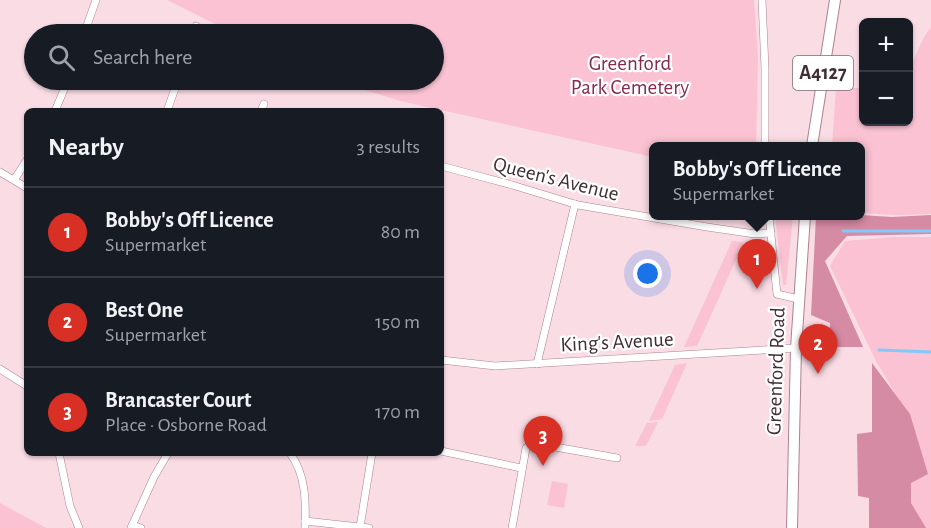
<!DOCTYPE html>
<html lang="en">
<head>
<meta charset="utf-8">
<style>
	:root { --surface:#171b24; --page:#242831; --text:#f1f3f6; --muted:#9ea1a6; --line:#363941; --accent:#d93025 }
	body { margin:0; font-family:"Alegreya Sans",sans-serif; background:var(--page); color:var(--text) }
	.controls { position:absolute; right:18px; top:18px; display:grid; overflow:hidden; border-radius:9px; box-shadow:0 2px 4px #0004 }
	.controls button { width:54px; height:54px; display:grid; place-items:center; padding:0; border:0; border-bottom:2px solid var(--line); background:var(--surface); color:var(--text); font:30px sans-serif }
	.you { position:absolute; left:648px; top:274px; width:21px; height:21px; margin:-15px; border:4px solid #fff; border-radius:50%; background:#1a73e8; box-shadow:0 0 0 9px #1a73e833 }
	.badge { display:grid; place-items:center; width:39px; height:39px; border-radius:50%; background:var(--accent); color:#fff; font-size:20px; font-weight:700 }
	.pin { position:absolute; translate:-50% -50px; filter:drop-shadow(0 2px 3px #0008) }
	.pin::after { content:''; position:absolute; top:32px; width:21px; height:18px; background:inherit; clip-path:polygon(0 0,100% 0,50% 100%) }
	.popup { position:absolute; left:649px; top:142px; width:216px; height:78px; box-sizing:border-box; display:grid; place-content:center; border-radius:9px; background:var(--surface); filter:drop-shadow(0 2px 4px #0005); font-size:20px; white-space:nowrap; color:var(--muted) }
	.popup b { font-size:22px; color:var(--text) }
	.popup::after { content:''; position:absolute; left:50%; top:100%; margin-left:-12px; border:12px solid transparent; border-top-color:var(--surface) }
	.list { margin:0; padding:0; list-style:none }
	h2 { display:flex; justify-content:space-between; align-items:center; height:78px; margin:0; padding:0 24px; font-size:26px }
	h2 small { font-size:20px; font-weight:400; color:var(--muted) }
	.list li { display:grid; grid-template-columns:39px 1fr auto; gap:18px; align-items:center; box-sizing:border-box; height:90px; padding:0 24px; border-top:2px solid var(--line) }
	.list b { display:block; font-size:22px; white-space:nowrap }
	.list p { margin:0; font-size:20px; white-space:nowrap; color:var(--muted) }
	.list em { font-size:20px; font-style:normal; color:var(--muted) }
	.icon { flex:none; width:33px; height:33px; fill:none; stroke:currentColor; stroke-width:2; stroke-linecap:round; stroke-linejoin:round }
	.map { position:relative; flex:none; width:931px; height:528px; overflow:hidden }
	.search { position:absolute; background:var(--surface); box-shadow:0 2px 4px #0004; left:24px; top:24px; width:420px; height:66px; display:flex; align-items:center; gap:15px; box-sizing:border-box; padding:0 21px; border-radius:33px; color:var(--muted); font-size:22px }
	.panel { position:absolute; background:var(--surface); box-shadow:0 2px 4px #0004; left:24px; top:108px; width:420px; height:348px; border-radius:9px }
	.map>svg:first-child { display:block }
</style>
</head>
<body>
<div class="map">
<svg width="931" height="528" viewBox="0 0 931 528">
	<rect width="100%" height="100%" fill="#fadce5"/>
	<g fill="#fac2d3">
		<polygon points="167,0 754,0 758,58 756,146 654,146 653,157 400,101 333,80 434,80 434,34 235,34"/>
		<polygon points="931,27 931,214 895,215 861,213 861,146 832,146 836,88 863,88 864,122 908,122 909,70 924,37"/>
		<polygon points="775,216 793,216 786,285 783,285"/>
		<polygon points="893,237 931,237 931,528 923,528 908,502 909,416 877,363 830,266 845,241"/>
		<polygon points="732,241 744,242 697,346 684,347"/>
		<polygon points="687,363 662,419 649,421 675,365"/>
		<polygon points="658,422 646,446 635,446 647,423"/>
		<polygon points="552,481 568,484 564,508 547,505"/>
		<polygon points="0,503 46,528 0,528"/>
	</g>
	<g fill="#d68ba4">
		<polygon points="861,215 892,217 931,215 931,234 847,236 825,261 863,347 829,347 830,323 811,315 816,216"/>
		<polygon points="872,363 910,414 928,474 911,483 911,503 926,528 869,528 869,498 858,496 857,434 872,432"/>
	</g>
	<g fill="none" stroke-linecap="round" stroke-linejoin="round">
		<g stroke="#83c9f7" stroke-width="3">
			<polyline points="843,231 931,231"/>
			<polyline points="879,350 931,352"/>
		</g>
		<defs>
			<g id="street">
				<polyline points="762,0 765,68 765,146"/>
				<polyline points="84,34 96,0"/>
				<polyline points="193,34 196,26"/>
				<polyline points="55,111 68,80"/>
				<polyline points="167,111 178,80"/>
				<polyline points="261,111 264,104"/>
				<polyline points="441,166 512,185 578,205 707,227 755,234 771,233"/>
				<polyline points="0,172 27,188"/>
				<polyline points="14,180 27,160"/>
				<polyline points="769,216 777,294 798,299"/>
				<polyline points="441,360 495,366 796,348"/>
				<polyline points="537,364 575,204"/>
				<polyline points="0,369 27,386"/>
				<polyline points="441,451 521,468"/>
				<polyline points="59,453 70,506 79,528"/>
				<path d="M290,453C306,475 306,502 305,528"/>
				<polyline points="305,521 369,528"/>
				<polyline points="132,525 141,528"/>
				<polyline points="360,527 372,453"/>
				<polyline points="131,528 154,477 168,453"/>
				<polyline points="512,528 526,448 533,443 617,458"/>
			</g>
			<g id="primary">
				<polyline points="812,146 835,0"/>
				<polyline points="792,528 796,348 805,216"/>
			</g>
		</defs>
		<use href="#street" stroke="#af8290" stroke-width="8"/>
		<use href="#primary" stroke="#af8290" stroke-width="12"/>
		<use href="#street" stroke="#fff" stroke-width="7"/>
		<use href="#primary" stroke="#fff" stroke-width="10"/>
	</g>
	<g text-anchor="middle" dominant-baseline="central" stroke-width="4.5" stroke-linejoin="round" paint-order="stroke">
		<rect fill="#fff" stroke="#7a6d71" stroke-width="1.5" x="793" y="56" width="60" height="34" rx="4.5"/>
		<g font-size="20" font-weight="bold" fill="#412e34">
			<text x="823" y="73">A4127</text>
		</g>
		<g font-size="21" fill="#842b50" stroke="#fff">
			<text x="630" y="63">Greenford<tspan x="630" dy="24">Park Cemetery</tspan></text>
		</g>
		<g font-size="21" fill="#412e34" stroke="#fff">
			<text transform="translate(556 179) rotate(14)">Queen's Avenue</text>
			<text transform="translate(617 342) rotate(-3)">King's Avenue</text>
			<text transform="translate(776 371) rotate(-88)">Greenford Road</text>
		</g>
	</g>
</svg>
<div class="controls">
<button>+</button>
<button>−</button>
</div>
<div class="you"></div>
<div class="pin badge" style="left:757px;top:289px">1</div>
<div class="popup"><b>Bobby's Off Licence</b>Supermarket</div>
<div class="pin badge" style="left:818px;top:374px">2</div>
<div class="pin badge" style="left:543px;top:466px">3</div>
<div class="search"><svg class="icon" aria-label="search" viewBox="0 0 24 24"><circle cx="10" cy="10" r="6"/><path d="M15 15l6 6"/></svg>Search here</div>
<section class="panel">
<h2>Nearby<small>3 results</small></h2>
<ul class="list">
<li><span class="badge">1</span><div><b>Bobby's Off Licence</b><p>Supermarket</p></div><em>80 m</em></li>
<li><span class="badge">2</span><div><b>Best One</b><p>Supermarket</p></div><em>150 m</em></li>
<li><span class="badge">3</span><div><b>Brancaster Court</b><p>Place · Osborne Road</p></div><em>170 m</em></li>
</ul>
</section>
</div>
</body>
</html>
